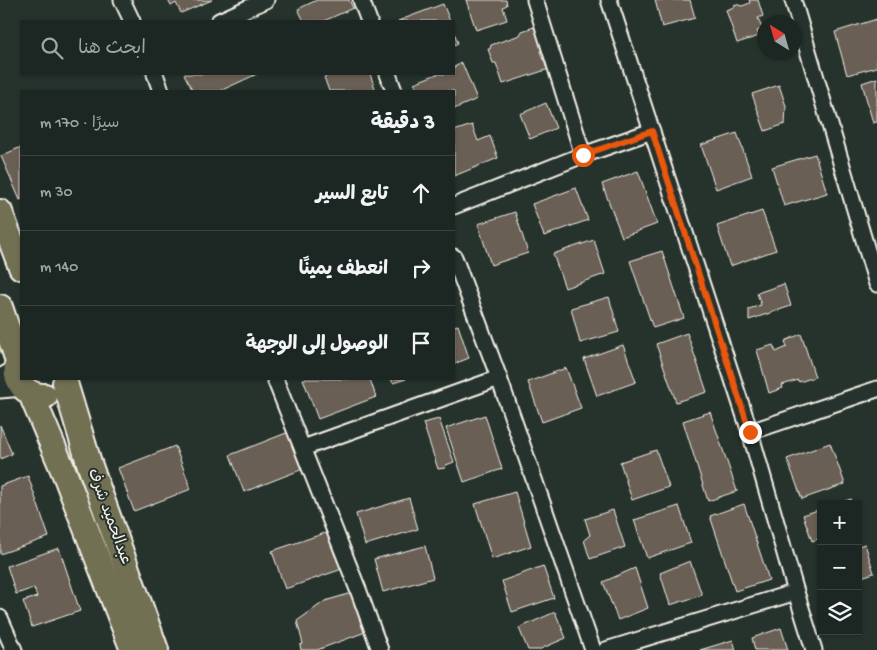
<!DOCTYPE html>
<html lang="ar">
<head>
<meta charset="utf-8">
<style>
	:root { --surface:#1c2622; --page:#29322f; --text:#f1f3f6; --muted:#a0a5a5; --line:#3a4340 }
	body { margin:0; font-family:"Gochi Hand","Playpen Sans Arabic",sans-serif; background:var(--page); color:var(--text); direction:rtl }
	.controls { position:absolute; right:15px; bottom:15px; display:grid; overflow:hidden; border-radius:0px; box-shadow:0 1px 4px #0004 }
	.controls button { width:45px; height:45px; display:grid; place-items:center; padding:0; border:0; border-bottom:1px solid var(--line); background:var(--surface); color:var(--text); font:25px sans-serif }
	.compass { position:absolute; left:757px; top:15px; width:45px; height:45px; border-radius:50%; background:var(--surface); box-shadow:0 1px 4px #0004; rotate:323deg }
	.stop { position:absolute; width:15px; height:15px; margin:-11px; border:4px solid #ea580c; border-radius:50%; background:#fff }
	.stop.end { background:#ea580c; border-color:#fff; box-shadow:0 1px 5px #0008 }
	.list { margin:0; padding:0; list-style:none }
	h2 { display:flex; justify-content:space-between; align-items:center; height:65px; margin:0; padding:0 20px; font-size:21px }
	h2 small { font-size:16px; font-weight:400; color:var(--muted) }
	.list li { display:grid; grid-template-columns:32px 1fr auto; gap:15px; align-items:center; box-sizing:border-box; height:75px; padding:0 20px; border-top:1px solid var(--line) }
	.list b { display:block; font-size:19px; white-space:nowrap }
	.list em { font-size:16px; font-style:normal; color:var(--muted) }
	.icon { flex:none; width:28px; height:28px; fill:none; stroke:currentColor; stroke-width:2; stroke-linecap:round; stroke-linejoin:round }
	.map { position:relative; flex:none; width:877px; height:650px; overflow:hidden; direction:ltr }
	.search { position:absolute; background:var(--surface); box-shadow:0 1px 4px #0004; left:20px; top:20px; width:435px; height:55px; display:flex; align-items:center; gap:12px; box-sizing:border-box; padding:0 18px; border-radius:0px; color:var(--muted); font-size:19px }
	.panel { position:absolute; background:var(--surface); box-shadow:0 1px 4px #0004; left:20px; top:90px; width:435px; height:290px; border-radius:0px; direction:rtl }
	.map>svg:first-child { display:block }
</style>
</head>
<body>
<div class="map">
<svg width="877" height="650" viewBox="0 0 877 650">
	<rect width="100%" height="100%" fill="#26332d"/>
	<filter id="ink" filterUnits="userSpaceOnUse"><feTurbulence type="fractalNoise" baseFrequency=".02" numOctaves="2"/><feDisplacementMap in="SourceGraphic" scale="10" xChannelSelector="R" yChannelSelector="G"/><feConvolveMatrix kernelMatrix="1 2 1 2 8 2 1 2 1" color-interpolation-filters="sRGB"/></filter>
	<g filter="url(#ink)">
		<g fill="#6a5f55" stroke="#f4f1e8">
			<polygon points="168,0 212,0 181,13 176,3 171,6"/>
			<polygon points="317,0 349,0 353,8 324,21 304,21 298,9"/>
			<polygon points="466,0 506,0 507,5 503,7 507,20 476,30"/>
			<polygon points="655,0 690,0 695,18 662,27"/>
			<polygon points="749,0 758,0 763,16 758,18 762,29 757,31 759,36 737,43 726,10 734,7 735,4 742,6 750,3"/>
			<polygon points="443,4 450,21 398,21"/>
			<polygon points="877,19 877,67 847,75 835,32"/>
			<polygon points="537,26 542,50 540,51 543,60 545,59 546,67 549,67 549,69 503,84 496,63 493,63 488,49 490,49 491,45 520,35 522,31"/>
			<polygon points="454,32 458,43 454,45"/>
			<polygon points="462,63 477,99 454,109 454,91 418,91 414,83 437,74 454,74 454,67"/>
			<polygon points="184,74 257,74 220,91 193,91"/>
			<polygon points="334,74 370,74 376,91 329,91 324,77"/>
			<polygon points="877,78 877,122 873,123 862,83"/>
			<polygon points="779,85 786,106 785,124 765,131 752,94"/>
			<polygon points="546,103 556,128 530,139 520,114"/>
			<polygon points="472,125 478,141 490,136 498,158 454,176 454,131"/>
			<polygon points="737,133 752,176 716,189 701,145"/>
			<polygon points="21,147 21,200 20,200 1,156"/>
			<polygon points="815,154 827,193 784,206 772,167"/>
			<polygon points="638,171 657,224 622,237 602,184"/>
			<polygon points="576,188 588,220 544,236 532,204"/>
			<polygon points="762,211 776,250 730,266 717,226"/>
			<polygon points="515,212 528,253 491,265 478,224"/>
			<polygon points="594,240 605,274 565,288 553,254"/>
			<polygon points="662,251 684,318 653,328 630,261"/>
			<polygon points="784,284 791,306 749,320 749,309 761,305 757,293"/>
			<polygon points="609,297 619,332 580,343 571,308"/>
			<polygon points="458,325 469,358 454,364 454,326"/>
			<polygon points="687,333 707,392 676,402 656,344"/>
			<polygon points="801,334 815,377 799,382 798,380 782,385 783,388 769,393 757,350 773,345 776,352 787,347 785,341"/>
			<polygon points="623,345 636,382 597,396 584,359"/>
			<polygon points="566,368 581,408 542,422 528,382"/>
			<polygon points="303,379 370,379 376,397 318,419"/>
			<polygon points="391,379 406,379 393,383"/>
			<polygon points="710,412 737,491 708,501 683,421"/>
			<polygon points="485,415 502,469 464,482 446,428"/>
			<polygon points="439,419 454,462 446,465 445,468 438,469 423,423"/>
			<polygon points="0,425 12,454 0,459"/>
			<polygon points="294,430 308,467 244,492 230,455"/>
			<polygon points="830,443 845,484 802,499 787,459"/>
			<polygon points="175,446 191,489 134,511 118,468"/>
			<polygon points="656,450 669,487 632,500 620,462"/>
			<polygon points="28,476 49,537 0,554 0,486"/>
			<polygon points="515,492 531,546 492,559 475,504"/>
			<polygon points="409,498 418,529 365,545 356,514"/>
			<polygon points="851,499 853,504 837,504"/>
			<polygon points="744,504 769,580 735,591 710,516"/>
			<polygon points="679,506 691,543 647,558 634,520"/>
			<polygon points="821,509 821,538 812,541 803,515"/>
			<polygon points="613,510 625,547 590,559 584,540 590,535 585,519"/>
			<polygon points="328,532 335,546 332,547 335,556 338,556 342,569 285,589 272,551"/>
			<polygon points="865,544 874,573 858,578 858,546"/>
			<polygon points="425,546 433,578 383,592 374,559"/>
			<polygon points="59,548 80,611 32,627 23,601 37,597 34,588 16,594 7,566"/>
			<polygon points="690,561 702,595 670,605 660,573"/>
			<polygon points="543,566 554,598 512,612 502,581"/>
			<polygon points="635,568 648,608 618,620 603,582"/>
			<polygon points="355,592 368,631 317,650 301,650 300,645 303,644 297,621 325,601"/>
			<polygon points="555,612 566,638 538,650 528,650 519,628"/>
			<polygon points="781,628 788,650 755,650 752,638"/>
			<polygon points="733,640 736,650 700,650"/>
		</g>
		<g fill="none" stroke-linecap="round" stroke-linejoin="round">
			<defs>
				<g id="minor">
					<polyline points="122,0 132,21"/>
					<polyline points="361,0 369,21"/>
					<polyline points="535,0 583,155"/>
					<polyline points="609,0 750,432 796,592 814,650"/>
					<polyline points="793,0 877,284"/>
					<polyline points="219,21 266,0"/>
					<polyline points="155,74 161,91"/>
					<polyline points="388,74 394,91"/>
					<polyline points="454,206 583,155 652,131"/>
					<polyline points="454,257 499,378 593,650"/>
					<polyline points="0,377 16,368"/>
					<polyline points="275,379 359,592 380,650"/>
					<polyline points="0,390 23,388"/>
					<polyline points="750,432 877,389"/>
					<polyline points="303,448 499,378"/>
					<polyline points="0,618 14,650"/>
					<polyline points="606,650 796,592"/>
				</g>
				<g id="primary">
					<polyline points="0,212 21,267"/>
					<polyline points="0,307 18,361"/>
					<path d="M21,355C9,374 23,397 45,396"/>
					<polyline points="65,383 90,466 156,650"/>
					<polyline points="31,394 66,477 133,650"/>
				</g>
			</defs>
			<use href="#minor" stroke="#f4f1e8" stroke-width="19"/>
			<use href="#primary" stroke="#f4f1e8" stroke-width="28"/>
			<use href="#minor" stroke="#26332d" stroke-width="15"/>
			<use href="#primary" stroke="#716f52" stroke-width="24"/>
		</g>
	</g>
	<g fill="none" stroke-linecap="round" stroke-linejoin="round" filter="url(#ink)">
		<polyline stroke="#ea580c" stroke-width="6" points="583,155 652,131 750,432"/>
	</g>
	<g text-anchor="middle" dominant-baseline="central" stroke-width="4" stroke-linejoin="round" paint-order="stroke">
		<g font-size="16" fill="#f4f1e8" stroke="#26332d">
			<text transform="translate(108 517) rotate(70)">عبدالحميد شرف</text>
		</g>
	</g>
</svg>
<div class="controls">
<button>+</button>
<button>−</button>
<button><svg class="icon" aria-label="layers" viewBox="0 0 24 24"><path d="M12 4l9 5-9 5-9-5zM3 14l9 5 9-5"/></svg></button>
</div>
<svg class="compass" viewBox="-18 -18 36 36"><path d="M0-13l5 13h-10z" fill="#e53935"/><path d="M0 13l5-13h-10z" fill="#a0a5a5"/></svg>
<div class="stop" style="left:583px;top:155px"></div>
<div class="stop end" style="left:750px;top:432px"></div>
<div class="search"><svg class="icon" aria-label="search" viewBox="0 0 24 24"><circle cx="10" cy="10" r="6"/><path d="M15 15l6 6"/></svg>ابحث هنا</div>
<section class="panel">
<h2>3 دقيقة<small>سيرًا · 170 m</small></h2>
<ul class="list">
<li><svg class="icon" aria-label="ahead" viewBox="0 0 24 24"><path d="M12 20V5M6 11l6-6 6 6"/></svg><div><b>تابع السير</b></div><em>30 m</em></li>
<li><svg class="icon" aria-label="right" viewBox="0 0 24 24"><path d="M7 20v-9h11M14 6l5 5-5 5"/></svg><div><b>انعطف يمينًا</b></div><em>140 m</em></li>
<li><svg class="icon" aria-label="arrive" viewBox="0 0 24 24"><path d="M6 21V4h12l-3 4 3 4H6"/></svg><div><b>الوصول إلى الوجهة</b></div></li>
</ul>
</section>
</div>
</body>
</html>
